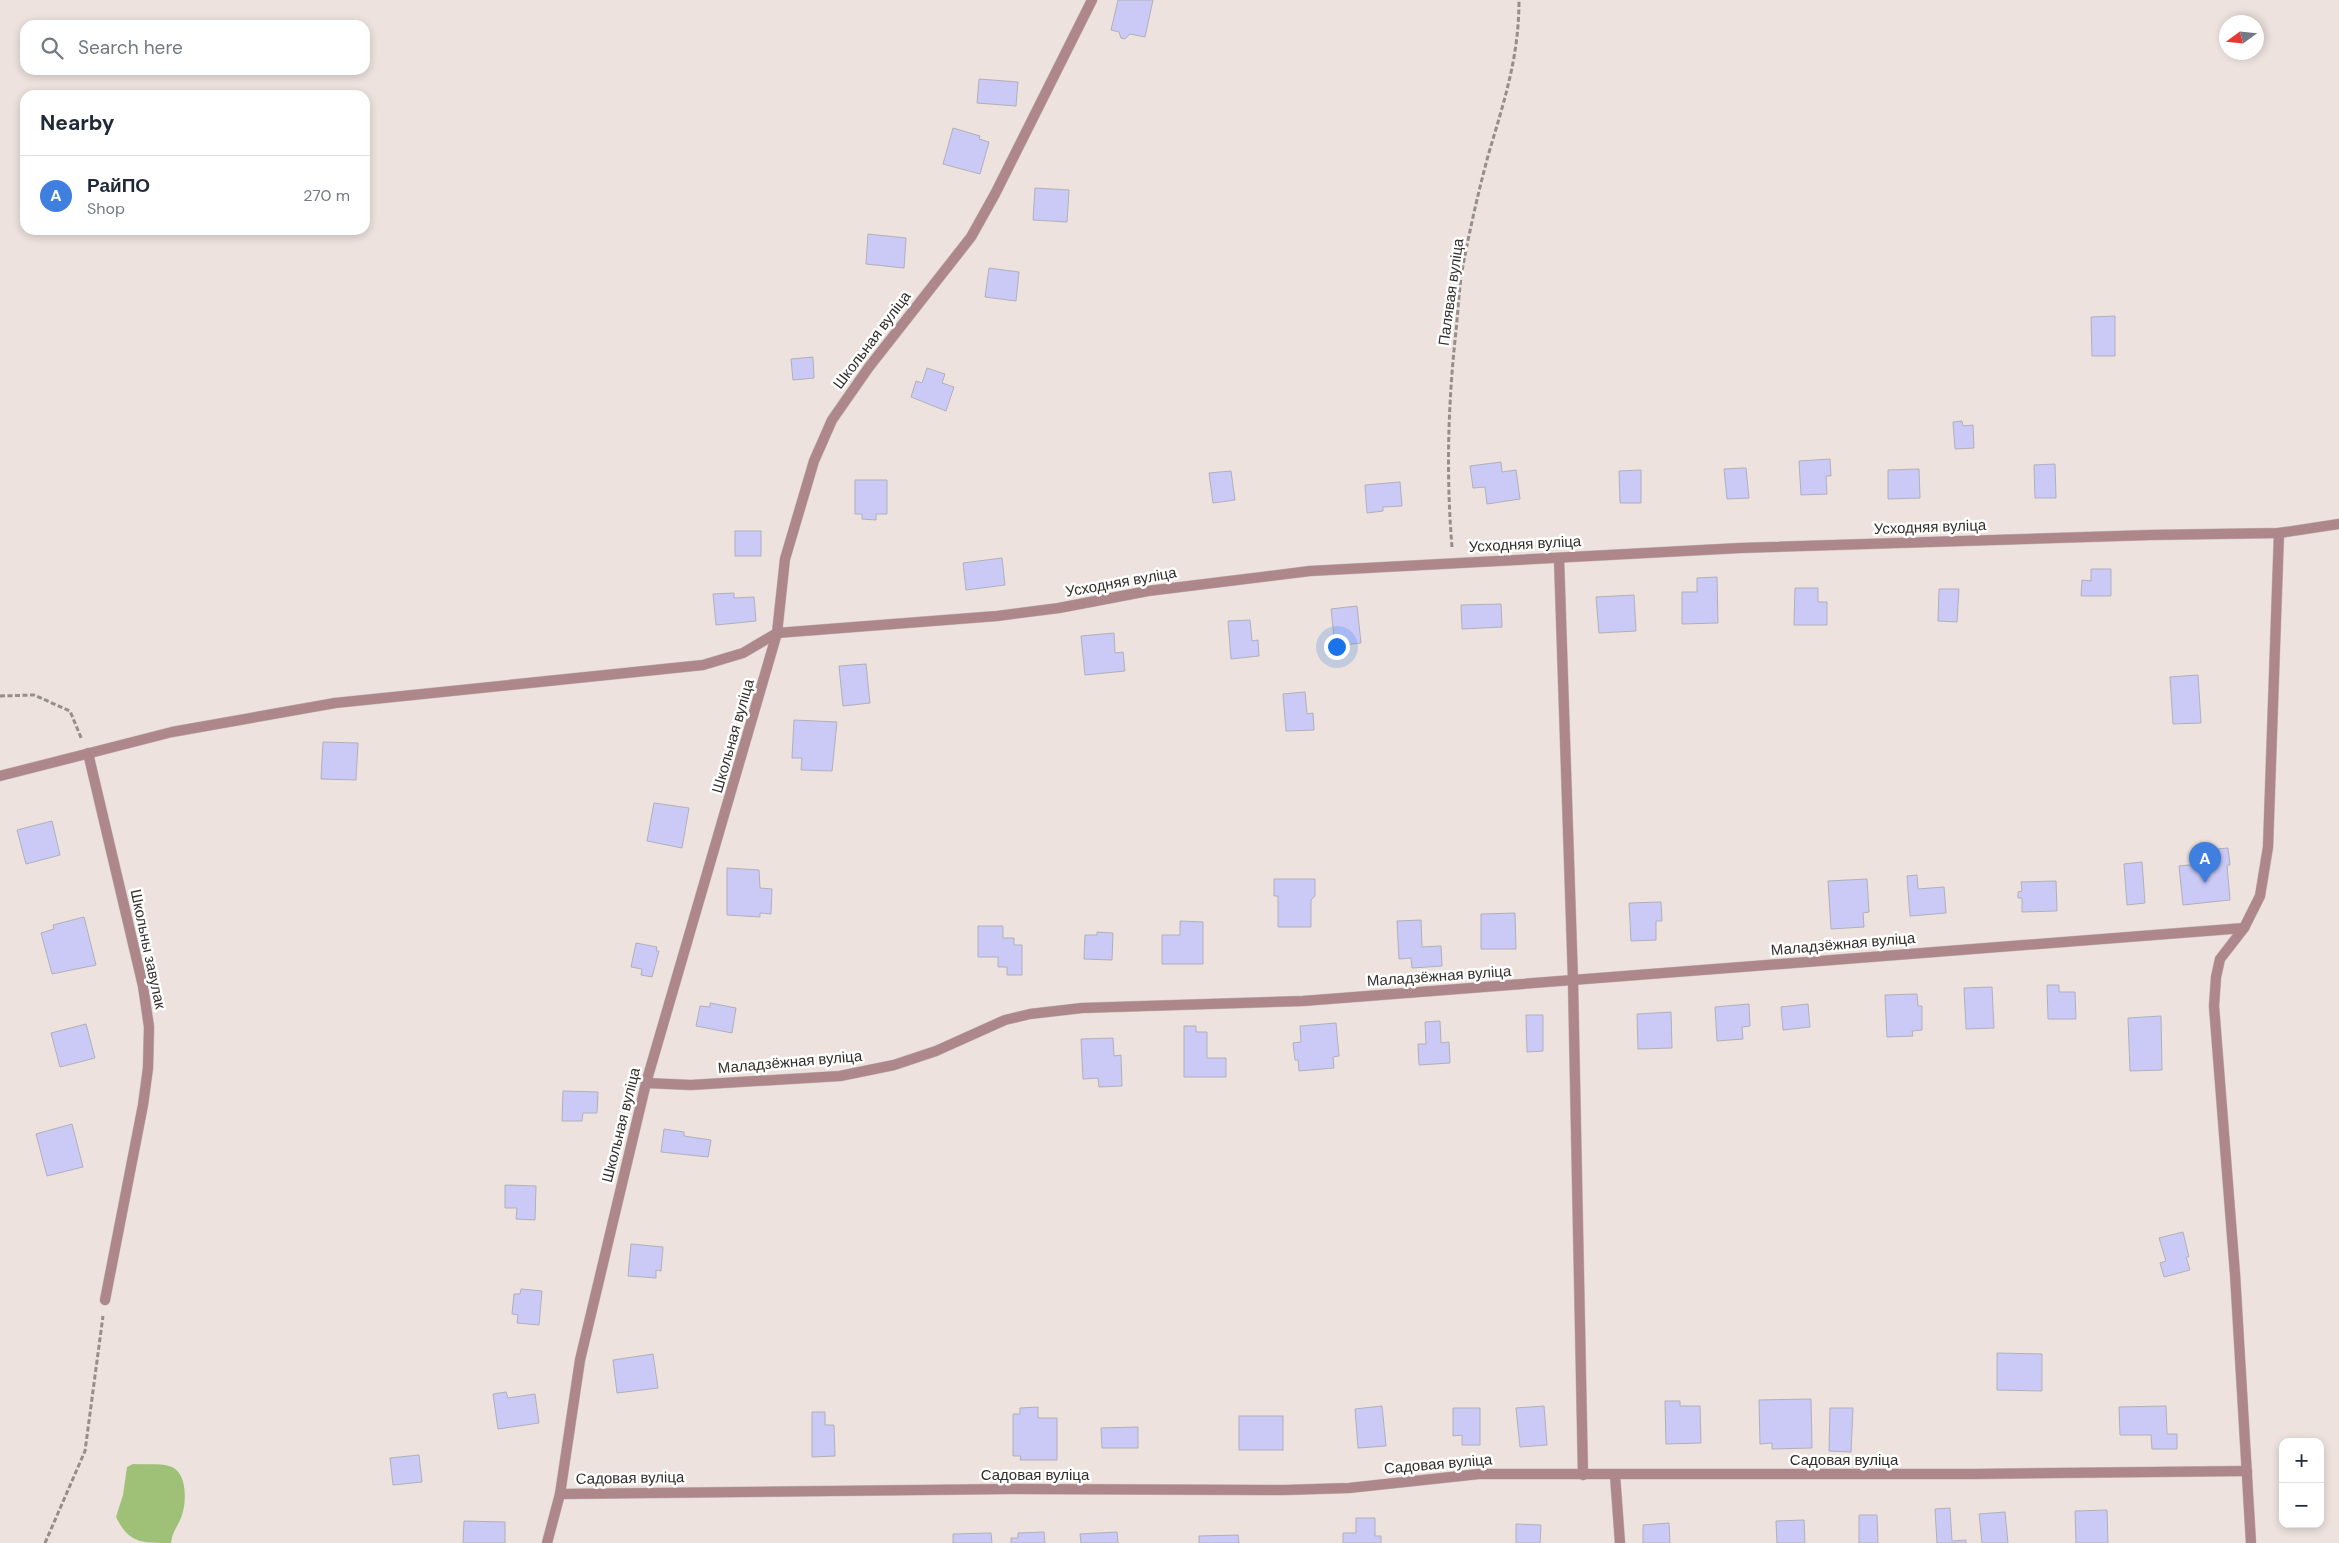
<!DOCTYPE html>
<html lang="en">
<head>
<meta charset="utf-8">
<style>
	:root { --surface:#fff; --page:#f2f2f3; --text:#1f2937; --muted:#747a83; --line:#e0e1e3; --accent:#b22508 }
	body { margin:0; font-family:"DM Sans",sans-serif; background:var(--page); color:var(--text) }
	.controls { position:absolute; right:15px; bottom:15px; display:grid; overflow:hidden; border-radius:10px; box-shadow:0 2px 8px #0003 }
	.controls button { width:45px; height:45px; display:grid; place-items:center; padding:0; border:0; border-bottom:1px solid var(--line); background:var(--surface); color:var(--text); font:25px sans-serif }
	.compass { position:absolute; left:2219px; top:15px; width:45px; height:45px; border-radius:50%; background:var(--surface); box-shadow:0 2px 8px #0003; rotate:255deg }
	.you { position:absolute; left:1336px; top:646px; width:18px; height:18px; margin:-12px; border:4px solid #fff; border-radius:50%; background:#1a73e8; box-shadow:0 0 0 8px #1a73e833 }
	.badge { display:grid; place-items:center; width:32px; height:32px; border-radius:50%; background:var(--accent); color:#fff; font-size:16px; font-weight:700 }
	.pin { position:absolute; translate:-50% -41px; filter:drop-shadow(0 1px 2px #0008) }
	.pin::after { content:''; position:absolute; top:26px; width:18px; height:15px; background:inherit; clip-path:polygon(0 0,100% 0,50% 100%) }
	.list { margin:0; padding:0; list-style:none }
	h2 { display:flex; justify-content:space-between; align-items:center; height:65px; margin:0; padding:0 20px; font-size:21px }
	h2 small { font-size:16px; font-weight:400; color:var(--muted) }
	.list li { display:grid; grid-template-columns:32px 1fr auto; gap:15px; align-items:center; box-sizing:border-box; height:80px; padding:0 20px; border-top:1px solid var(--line) }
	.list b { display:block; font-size:19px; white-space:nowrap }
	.list p { margin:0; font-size:16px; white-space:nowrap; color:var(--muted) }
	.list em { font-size:16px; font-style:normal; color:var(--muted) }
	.icon { flex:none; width:28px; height:28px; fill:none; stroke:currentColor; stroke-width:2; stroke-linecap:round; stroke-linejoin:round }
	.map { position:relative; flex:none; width:2339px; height:1543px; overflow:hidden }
	.search { position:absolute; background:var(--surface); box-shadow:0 2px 8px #0003; left:20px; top:20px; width:350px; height:55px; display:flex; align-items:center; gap:12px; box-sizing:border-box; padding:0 18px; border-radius:15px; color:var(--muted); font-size:19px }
	.panel { position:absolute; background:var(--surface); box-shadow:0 2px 8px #0003; left:20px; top:90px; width:350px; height:145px; border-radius:15px }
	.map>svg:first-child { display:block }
</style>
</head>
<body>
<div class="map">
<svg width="2339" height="1543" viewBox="0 0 2339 1543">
	<rect width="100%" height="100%" fill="#ede2dd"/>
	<path fill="#9ec077" d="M133,1464C144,1465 158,1463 169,1466C188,1471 187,1503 181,1518C177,1527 172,1533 171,1543C140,1543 129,1543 116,1517L123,1495L127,1467Z"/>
	<g fill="#cbcaf7" stroke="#b0b0ba">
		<polygon points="1118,0 1153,0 1145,37 1130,34 1125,39 1121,38 1119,32 1111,30"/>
		<polygon points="979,79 1018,82 1016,106 977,103"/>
		<polygon points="953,128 980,136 979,139 989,142 980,174 943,164"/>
		<polygon points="1035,188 1069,190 1067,222 1033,220"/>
		<polygon points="868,234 906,238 904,268 866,264"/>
		<polygon points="989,268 1019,272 1016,301 985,297"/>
		<polygon points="2115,316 2115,356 2092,356 2091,317"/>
		<polygon points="813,357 814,378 793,380 791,359"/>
		<polygon points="927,368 945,374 942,383 954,387 946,411 911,397 916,381 922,383"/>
		<polygon points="1962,421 1963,426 1973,425 1974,448 1955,449 1953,422"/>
		<polygon points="1830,459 1831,476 1826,476 1827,494 1801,495 1799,461"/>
		<polygon points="1501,462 1502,472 1516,470 1520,499 1487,504 1485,487 1473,488 1470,466"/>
		<polygon points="2055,464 2056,498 2035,498 2034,465"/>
		<polygon points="1742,468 1746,468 1749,498 1727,499 1724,469"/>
		<polygon points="1919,469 1920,498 1888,499 1888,470"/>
		<polygon points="1641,470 1641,503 1620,503 1619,471"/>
		<polygon points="1231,471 1235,500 1213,503 1209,473"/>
		<polygon points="855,480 887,480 887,514 876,514 876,520 862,519 862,514 855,514"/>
		<polygon points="1400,482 1402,506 1383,507 1383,511 1367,513 1365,485"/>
		<rect x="735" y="531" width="26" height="25"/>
		<polygon points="1002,558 1005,585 966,590 963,563"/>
		<polygon points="2091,569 2111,569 2111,596 2081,596 2082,580 2091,581"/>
		<polygon points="1717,577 1718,623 1682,624 1682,592 1697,592 1697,578"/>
		<polygon points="1795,588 1818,588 1818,602 1827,602 1827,625 1794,625"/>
		<polygon points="1939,589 1959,589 1957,622 1938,621"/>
		<polygon points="734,593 734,598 754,597 756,621 716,625 713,594"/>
		<polygon points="1634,595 1636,631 1599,633 1596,597"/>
		<polygon points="1501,604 1502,627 1462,629 1461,605"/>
		<polygon points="1357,606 1361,643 1335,646 1331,609"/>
		<polygon points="1250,620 1252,641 1258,640 1259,656 1231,659 1228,621"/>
		<polygon points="1114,633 1115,653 1123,652 1125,671 1085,675 1081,636"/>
		<polygon points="866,664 870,703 843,706 839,666"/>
		<polygon points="2198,675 2201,723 2173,724 2170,677"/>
		<polygon points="1305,692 1307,714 1313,713 1314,730 1286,731 1283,694"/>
		<polygon points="794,720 837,722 832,771 801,770 802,758 792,758"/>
		<polygon points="323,742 358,743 356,780 321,779"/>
		<polygon points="654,803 689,808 682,848 647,841"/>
		<polygon points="52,821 60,855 26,864 17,830"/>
		<polygon points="2228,848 2230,865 2227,865 2230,900 2183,905 2179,866 2209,863 2207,850"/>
		<polygon points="2142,862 2145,903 2127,905 2124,864"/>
		<polygon points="727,868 759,870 760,888 772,889 771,914 760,913 760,917 727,915"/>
		<polygon points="1917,875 1918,889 1944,887 1946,913 1910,916 1907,876"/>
		<polygon points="1274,879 1315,879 1315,896 1311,900 1311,927 1278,927 1278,896 1274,896"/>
		<polygon points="1867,879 1869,912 1863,913 1864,927 1831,929 1828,881"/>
		<polygon points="2056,881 2057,911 2022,912 2022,898 2018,898 2018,892 2022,891 2021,882"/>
		<polygon points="1661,902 1662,921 1656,921 1656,940 1631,941 1629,903"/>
		<polygon points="1515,913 1516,949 1481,949 1481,914"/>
		<polygon points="84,917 96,965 52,974 41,933 54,929 53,925"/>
		<polygon points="1421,920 1422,947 1441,946 1442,966 1412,968 1411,958 1399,959 1397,921"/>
		<polygon points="1180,921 1203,922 1203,964 1162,964 1162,935 1180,935"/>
		<polygon points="978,926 1003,926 1003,938 1014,938 1014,945 1022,945 1022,975 1007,975 1007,967 998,967 998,957 978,957"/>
		<polygon points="1097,932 1113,933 1112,960 1084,959 1085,935 1097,935"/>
		<polygon points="636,943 657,947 656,951 659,951 652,977 641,975 642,969 631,967"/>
		<polygon points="2047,985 2059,985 2059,992 2075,992 2076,1019 2048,1019"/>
		<polygon points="1992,987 1994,1028 1966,1029 1964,988"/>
		<polygon points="1917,994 1918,1006 1922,1006 1922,1030 1912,1031 1913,1036 1887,1037 1885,995"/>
		<polygon points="710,1003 736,1008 732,1033 696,1026 700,1006 710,1007"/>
		<polygon points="1749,1004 1750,1026 1742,1027 1743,1039 1717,1041 1715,1007"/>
		<polygon points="1808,1004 1810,1027 1783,1030 1781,1007"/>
		<polygon points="1671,1012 1672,1048 1638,1049 1637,1014"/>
		<polygon points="1526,1015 1543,1015 1543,1051 1527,1052"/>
		<polygon points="2161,1016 2162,1070 2130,1071 2128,1018"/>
		<polygon points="1440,1021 1441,1043 1449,1042 1450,1063 1419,1065 1418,1044 1426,1044 1425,1022"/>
		<polygon points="1336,1023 1339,1056 1333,1057 1334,1068 1299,1071 1298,1060 1295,1060 1293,1043 1301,1042 1300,1026"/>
		<polygon points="86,1024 95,1058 60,1067 51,1033"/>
		<polygon points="1184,1026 1196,1026 1196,1032 1207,1032 1207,1058 1226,1058 1226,1077 1184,1077"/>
		<polygon points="1113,1038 1114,1056 1121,1055 1122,1086 1099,1087 1098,1078 1083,1079 1081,1039"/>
		<polygon points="563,1091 598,1092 597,1113 583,1113 582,1121 562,1121"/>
		<polygon points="72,1124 83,1167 47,1176 36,1134"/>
		<polygon points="664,1129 684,1132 684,1136 711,1140 708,1157 661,1152"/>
		<polygon points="505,1185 536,1186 535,1220 516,1219 517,1208 505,1208"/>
		<polygon points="2183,1232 2189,1257 2186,1257 2190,1270 2164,1277 2160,1263 2166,1261 2159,1238"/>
		<polygon points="631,1244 663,1247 661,1271 656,1270 656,1278 628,1276"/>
		<polygon points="521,1289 542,1291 539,1325 517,1323 518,1315 512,1314 514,1294 520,1294"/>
		<polygon points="1997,1353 2042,1354 2042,1391 1997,1390"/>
		<polygon points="653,1354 658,1388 617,1393 613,1360"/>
		<polygon points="506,1392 508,1398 535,1394 539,1423 498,1429 493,1394"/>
		<polygon points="1811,1399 1812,1448 1772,1449 1772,1443 1760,1444 1759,1400"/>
		<polygon points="1665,1401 1680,1401 1680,1406 1700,1406 1701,1443 1666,1444"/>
		<polygon points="1382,1406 1386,1446 1358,1448 1355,1409"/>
		<polygon points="1544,1406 1547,1445 1520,1447 1516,1408"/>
		<polygon points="2166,1406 2167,1434 2177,1434 2177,1449 2152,1449 2151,1435 2120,1435 2119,1407"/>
		<polygon points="1038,1407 1038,1418 1057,1418 1057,1460 1020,1460 1021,1456 1013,1456 1013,1414 1020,1414 1020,1408"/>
		<polygon points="1453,1408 1480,1408 1480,1445 1462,1445 1462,1435 1453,1436"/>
		<polygon points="1830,1408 1853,1408 1851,1452 1829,1451"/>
		<polygon points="812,1412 825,1412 825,1425 834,1425 835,1456 812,1457"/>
		<rect x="1239" y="1416" width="44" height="34"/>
		<polygon points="1138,1427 1138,1448 1102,1448 1101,1428"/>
		<polygon points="419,1455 422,1482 393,1485 390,1458"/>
		<polygon points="1950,1508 1952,1541 1966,1540 1966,1543 1937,1543 1935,1509"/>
		<polygon points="2107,1510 2108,1543 2076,1543 2075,1511"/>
		<polygon points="2005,1512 2008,1543 1982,1543 1979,1514"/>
		<polygon points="1859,1515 1877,1515 1878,1543 1859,1543"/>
		<polygon points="1356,1518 1375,1518 1375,1536 1381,1536 1381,1543 1343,1543 1343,1533 1356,1533"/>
		<polygon points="1804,1520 1805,1543 1777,1543 1776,1521"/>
		<polygon points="464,1521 505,1522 505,1543 463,1543"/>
		<polygon points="1669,1523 1670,1543 1643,1543 1643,1525"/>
		<polygon points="1516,1524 1541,1525 1540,1543 1516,1543"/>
		<polygon points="1044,1532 1045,1543 1011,1543 1011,1538 1018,1538 1018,1533"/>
		<polygon points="1117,1532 1118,1543 1081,1543 1080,1534"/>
		<polygon points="991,1533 992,1543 953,1543 953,1534"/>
		<polygon points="1238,1535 1239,1543 1199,1543 1199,1536"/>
	</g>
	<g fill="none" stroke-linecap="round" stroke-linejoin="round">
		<defs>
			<g id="minor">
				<polyline points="1559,558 1573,981 1583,1475"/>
				<polyline points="88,753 143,986 149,1027 148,1068 143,1105 105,1300"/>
				<polyline points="0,776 172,732 335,703 703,665 743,653 777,633 997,616 1059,608 1148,591 1310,571 1740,548 2150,535 2279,533 2339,524"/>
				<polyline points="646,1083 691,1085 840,1076 894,1065 936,1051 1005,1020 1030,1014 1082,1008 1303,1001 2244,928"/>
				<polyline points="1615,1475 1620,1543"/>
				<polyline points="560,1494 1009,1489 1284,1490 1349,1488 1479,1474 1974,1474 2247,1471"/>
				<polyline points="547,1543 560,1494 580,1360 646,1083 777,633 785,559 814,461 832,420 869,367 971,237 995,194 1092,0"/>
				<polyline points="2251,1543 2235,1274 2214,1006 2216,977 2220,959 2244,928 2260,896 2268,847 2279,533"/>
			</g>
		</defs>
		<use href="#minor" stroke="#c8beba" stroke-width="11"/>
		<g stroke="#968e8a" stroke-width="3" stroke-dasharray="5 2.5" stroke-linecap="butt">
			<path d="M1452,547C1446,475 1448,403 1456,331C1458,311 1459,290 1462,271C1469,233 1478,193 1488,156C1504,101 1519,58 1519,0"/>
			<polyline points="0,696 34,695 70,711 82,740"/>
			<polyline points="45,1543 85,1451 103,1316"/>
		</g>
		<use href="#minor" stroke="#ae878b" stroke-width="10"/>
	</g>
	<g text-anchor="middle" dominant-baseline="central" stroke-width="5" stroke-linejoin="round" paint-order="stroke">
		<g font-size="15" fill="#322e2c" stroke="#fff">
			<text transform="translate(1451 292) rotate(-82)">Палявая вуліца</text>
			<text transform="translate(872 340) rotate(-53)">Школьная вуліца</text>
			<text transform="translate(1930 527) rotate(-2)">Усходняя вуліца</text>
			<text transform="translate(1525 544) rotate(-3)">Усходняя вуліца</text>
			<text transform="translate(1121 582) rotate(-10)">Усходняя вуліца</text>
			<text transform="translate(733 736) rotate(-74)">Школьная вуліца</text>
			<text transform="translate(1843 944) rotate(-5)">Маладзёжная вуліца</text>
			<text transform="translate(148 949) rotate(78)">Школьны завулак</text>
			<text transform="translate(1439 976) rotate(-4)">Маладзёжная вуліца</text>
			<text transform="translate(790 1062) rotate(-5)">Маладзёжная вуліца</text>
			<text transform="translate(621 1125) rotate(-76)">Школьная вуліца</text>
			<text x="1844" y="1460">Садовая вуліца</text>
			<text transform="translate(1438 1464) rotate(-5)">Садовая вуліца</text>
			<text x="1035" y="1475">Садовая вуліца</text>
			<text transform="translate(630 1478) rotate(-1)">Садовая вуліца</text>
		</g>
	</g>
</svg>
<div class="controls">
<button>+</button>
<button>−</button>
</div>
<svg class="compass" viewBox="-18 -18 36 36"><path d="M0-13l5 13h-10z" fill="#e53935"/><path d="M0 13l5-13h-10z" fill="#747a83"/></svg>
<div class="you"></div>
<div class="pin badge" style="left:2205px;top:883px;background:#3f7fe0">A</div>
<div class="search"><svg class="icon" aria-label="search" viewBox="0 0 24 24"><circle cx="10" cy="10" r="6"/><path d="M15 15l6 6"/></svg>Search here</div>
<section class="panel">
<h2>Nearby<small></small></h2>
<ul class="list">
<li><span class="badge" style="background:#3f7fe0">A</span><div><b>РайПО</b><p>Shop</p></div><em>270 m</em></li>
</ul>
</section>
</div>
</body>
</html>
